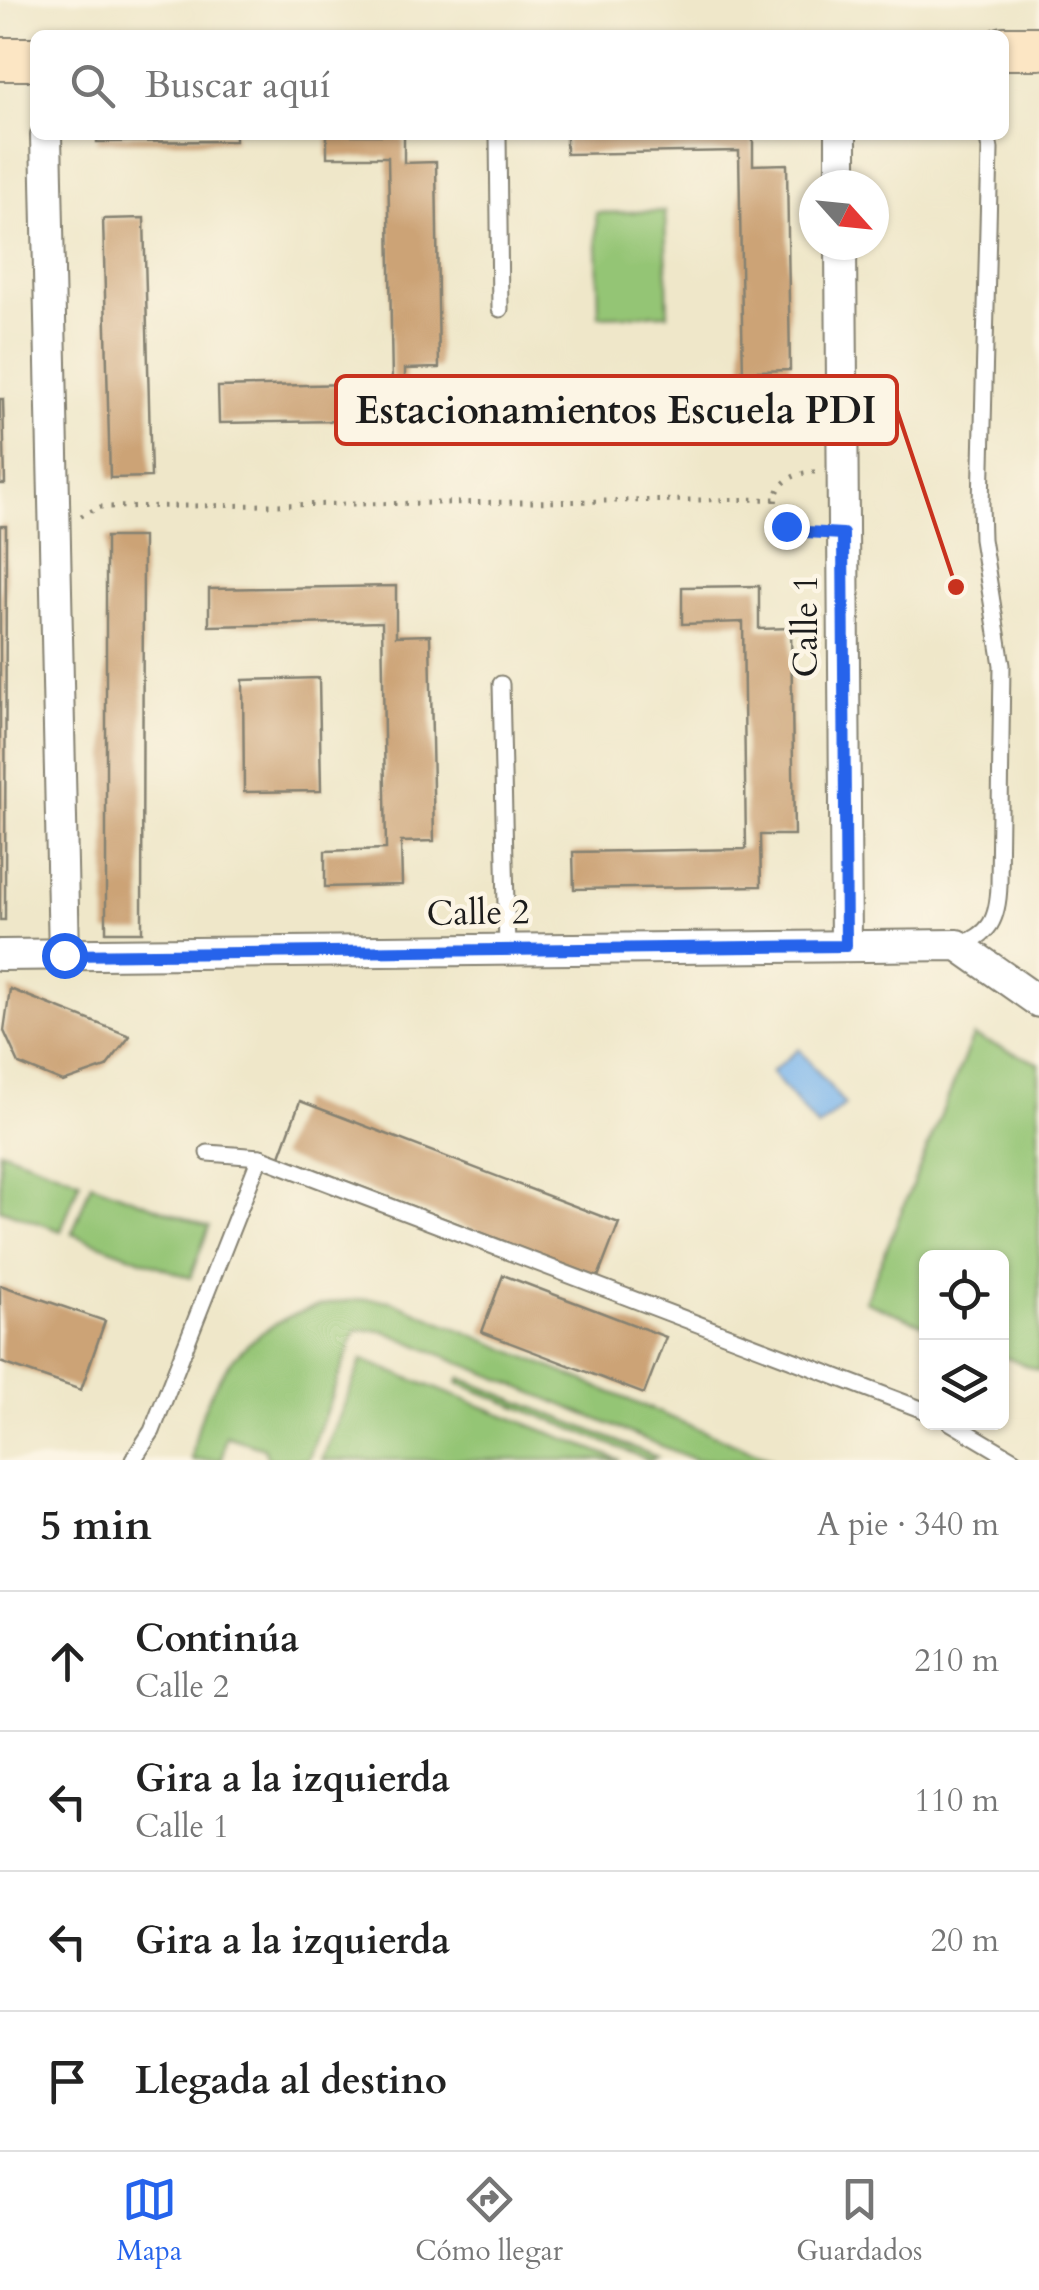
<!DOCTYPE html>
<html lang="es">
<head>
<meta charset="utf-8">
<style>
	:root { --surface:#fff; --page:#f2f2f2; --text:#222; --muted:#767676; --line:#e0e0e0; --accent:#2563eb }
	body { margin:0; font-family:Cardo,serif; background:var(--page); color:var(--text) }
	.controls { position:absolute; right:30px; bottom:30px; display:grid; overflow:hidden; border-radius:15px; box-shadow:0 2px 8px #0004 }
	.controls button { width:90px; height:90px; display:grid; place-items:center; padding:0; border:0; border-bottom:2px solid var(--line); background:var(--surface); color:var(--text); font:50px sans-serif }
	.compass { position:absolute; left:799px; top:170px; width:90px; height:90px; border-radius:50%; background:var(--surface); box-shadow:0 2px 8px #0004; rotate:117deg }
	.stop { position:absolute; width:30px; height:30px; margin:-22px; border:8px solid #2563eb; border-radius:50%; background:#fff }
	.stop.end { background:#2563eb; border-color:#fff; box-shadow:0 2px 10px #0008 }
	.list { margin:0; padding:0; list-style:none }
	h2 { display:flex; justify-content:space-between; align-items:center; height:130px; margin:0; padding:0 40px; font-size:42px }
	h2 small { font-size:32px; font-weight:400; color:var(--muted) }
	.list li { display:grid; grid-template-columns:65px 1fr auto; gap:30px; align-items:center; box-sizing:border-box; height:140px; padding:0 40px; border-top:2px solid var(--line) }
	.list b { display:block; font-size:38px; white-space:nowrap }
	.list p { margin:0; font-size:32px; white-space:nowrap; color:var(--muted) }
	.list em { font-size:32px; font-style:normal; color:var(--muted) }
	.icon { flex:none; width:55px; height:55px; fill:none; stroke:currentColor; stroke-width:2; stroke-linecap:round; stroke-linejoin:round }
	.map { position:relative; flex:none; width:1039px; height:1460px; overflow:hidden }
	.search { position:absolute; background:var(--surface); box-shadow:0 2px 8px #0004; left:30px; right:30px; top:30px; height:110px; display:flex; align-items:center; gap:25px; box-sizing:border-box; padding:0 35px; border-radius:15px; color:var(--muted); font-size:38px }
	.sheet { height:690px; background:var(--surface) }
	nav { display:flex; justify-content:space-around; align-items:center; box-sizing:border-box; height:140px; border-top:2px solid var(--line); background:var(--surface); font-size:28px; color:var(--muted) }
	nav a { display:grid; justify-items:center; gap:5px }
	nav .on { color:var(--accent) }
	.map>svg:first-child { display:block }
</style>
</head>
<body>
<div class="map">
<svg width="1039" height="1460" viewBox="0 0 1039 1460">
	<rect width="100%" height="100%" fill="#fcf5e5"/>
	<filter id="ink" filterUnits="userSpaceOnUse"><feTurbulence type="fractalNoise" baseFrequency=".01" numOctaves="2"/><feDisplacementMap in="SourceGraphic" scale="20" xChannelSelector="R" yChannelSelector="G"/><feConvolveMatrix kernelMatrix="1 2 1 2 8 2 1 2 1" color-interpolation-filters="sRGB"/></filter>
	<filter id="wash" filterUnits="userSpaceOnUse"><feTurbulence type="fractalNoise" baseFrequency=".0048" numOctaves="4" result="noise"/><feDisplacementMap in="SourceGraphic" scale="40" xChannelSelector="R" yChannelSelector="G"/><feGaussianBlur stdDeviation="2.25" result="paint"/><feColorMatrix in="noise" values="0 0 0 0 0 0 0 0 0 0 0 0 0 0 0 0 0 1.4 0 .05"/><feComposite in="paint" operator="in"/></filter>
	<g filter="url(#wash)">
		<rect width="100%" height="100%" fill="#efe7c9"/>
		<g fill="#94c575" stroke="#587048" stroke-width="2.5">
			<polygon points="665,211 668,314 599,316 596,213"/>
			<polygon points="973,1036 1039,1063 1039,1371 1002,1356 1002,1258 926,1258 926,1326 865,1301"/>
			<polygon points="0,1150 80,1180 61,1231 0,1209"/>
			<polygon points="91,1183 209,1227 190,1278 72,1234"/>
			<path d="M367,1299L391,1301L773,1460H695L384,1331L356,1330L308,1460H268L264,1448L226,1436L222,1460H192C203,1363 270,1303 367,1299Z"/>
			<polygon points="362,1360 620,1460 322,1460"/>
			<polygon points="460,1378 657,1457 649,1460 458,1383"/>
		</g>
		<polygon fill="#7bb6ec" stroke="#4c6984" stroke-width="2.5" points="799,1049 845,1105 818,1128 771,1072"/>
		<g id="blocks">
			<g fill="#cca376">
				<polygon points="97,135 235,135 235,141 97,142"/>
				<polygon points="327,135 404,135 404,163 436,162 439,368 405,369 405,420 219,423 218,387 392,383 388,157 327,157"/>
				<polygon points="566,135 753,135 753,165 787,164 790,370 758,371 759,414 682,416 682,379 743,378 739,151 566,154"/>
				<polygon points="144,218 151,477 110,478 103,219"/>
				<polygon points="0,399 3,399 5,484 0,484"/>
				<polygon points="0,526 6,526 5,920 0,920"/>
				<polygon points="106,537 143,537 142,932 106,932"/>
				<polygon points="396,586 396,636 430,635 434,841 401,842 402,885 325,887 325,851 386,849 382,622 209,626 209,589"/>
				<polygon points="759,586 759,629 791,628 794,835 760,835 761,886 574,889 573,852 746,849 743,622 682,624 682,587"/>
				<polygon points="319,678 321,791 244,792 243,680"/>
				<polygon points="10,989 130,1036 106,1067 63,1082 19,1064 4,1031"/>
				<polygon points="300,1101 619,1223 598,1277 280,1156"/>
				<polygon points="503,1275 666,1337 644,1394 482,1332"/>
				<polygon points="0,1285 105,1321 81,1390 0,1362"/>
			</g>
		</g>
	</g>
	<g filter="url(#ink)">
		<use href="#blocks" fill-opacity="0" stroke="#868272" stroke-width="2.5"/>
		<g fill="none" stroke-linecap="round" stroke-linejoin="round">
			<defs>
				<g id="lane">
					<polyline points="498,135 500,309"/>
					<polyline points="501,684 507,950"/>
					<path d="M958,945C990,936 998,919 999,885L1002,665L982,539L981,504L990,149L987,135"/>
					<polyline points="208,1153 260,1157 926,1411"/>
					<polyline points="950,1422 1014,1460"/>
					<polyline points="133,1460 152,1431 260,1157"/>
				</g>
				<g id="street">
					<polyline points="46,135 64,955"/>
					<polyline points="841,135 841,185"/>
					<polyline points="841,245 846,946"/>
					<polyline points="0,955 958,945 1039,1002"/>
				</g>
				<g id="secondary">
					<polyline points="1004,48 1039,48"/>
					<polyline points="0,59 35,59"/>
				</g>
			</defs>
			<use href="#lane" stroke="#868272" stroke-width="19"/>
			<use href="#street" stroke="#868272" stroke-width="34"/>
			<use href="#secondary" stroke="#868272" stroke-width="46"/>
			<g stroke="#868272" stroke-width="5" stroke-dasharray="2.5 8" stroke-linecap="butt">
				<path d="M815,472C762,473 762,532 816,533"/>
				<polyline points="81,516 100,507 776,499"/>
			</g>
			<use href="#lane" stroke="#fff" stroke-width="15"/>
			<use href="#street" stroke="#fff" stroke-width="30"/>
			<use href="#secondary" stroke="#fce6c4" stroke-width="42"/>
		</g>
	</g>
	<g fill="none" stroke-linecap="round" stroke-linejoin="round" filter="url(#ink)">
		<polyline stroke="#2563eb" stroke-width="12" points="64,955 846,946 843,534 806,532 786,526"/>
	</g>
	<g text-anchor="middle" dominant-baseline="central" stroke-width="9" stroke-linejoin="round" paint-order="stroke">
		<g font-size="35" fill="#1c1c1c" stroke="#fcf5e5">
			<text transform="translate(806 626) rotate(-90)">Calle 1</text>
			<text transform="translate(478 913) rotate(-1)">Calle 2</text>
		</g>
	</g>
	<path fill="none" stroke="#c8321e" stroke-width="4" d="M956 587L897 410"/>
	<circle fill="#c8321e" stroke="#fcf5e5" stroke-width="4" cx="956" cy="587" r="10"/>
	<rect fill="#fcf5e5" stroke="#c8321e" stroke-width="4" x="336" y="376" width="561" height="68" rx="10"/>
	<g font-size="38" text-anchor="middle" font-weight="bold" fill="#1c1c1c">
		<text x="616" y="423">Estacionamientos Escuela PDI</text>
	</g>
</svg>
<div class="controls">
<button><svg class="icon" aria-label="locate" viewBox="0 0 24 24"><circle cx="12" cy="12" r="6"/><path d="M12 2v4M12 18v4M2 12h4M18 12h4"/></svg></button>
<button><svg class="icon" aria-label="layers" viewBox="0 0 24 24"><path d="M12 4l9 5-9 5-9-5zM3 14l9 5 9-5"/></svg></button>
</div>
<svg class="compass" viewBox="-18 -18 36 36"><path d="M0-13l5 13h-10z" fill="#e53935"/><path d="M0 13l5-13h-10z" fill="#767676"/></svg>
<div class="stop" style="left:64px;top:955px"></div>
<div class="stop end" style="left:786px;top:526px"></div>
<div class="search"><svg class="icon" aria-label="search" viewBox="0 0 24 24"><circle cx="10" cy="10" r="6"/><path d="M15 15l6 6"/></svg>Buscar aquí</div>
</div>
<section class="sheet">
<h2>5 min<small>A pie · 340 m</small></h2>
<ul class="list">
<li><svg class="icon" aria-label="ahead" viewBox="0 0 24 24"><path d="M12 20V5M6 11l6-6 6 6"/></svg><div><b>Continúa</b><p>Calle 2</p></div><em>210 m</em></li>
<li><svg class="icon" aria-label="left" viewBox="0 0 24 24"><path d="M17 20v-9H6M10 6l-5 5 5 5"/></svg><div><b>Gira a la izquierda</b><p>Calle 1</p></div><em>110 m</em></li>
<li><svg class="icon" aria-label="left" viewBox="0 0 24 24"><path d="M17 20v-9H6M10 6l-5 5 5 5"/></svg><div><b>Gira a la izquierda</b></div><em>20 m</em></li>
<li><svg class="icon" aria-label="arrive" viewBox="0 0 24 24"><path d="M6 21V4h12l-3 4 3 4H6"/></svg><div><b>Llegada al destino</b></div></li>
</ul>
</section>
<nav>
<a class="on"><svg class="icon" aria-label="map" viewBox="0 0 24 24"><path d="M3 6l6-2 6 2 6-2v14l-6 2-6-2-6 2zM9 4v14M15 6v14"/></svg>Mapa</a>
<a><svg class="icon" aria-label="directions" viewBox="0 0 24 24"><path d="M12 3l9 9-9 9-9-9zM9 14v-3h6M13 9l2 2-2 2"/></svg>Cómo llegar</a>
<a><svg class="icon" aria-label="saved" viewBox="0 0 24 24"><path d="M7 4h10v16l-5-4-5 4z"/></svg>Guardados</a>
</nav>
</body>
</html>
